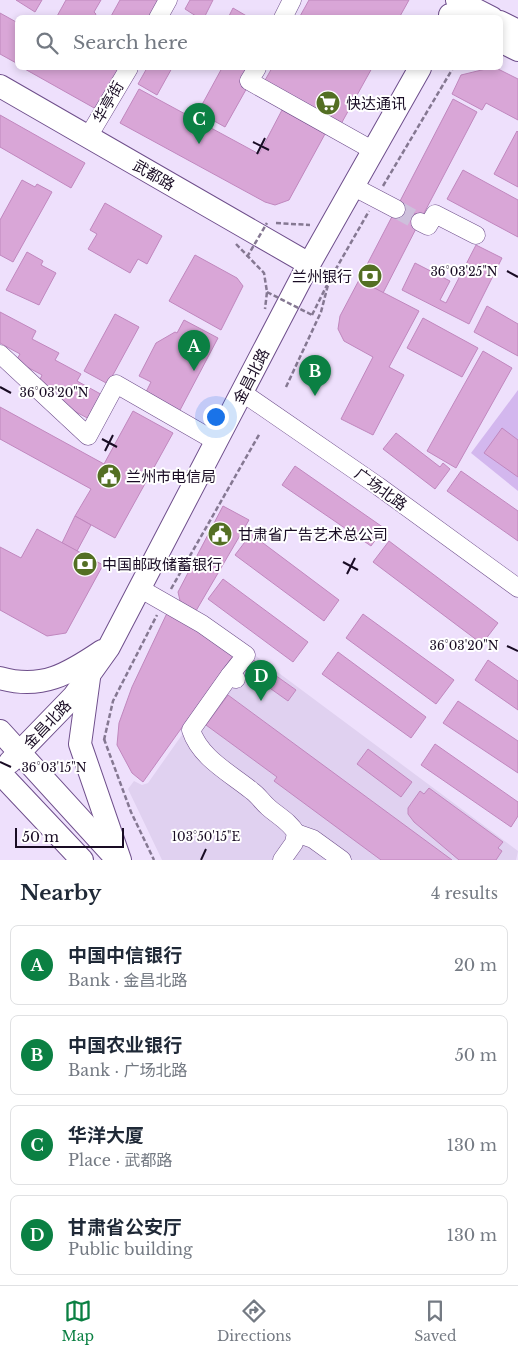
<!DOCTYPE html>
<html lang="en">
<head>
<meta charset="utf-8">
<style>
	:root { --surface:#fff; --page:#f2f2f3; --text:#1f2937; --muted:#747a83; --line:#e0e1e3; --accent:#0b8043 }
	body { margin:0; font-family:"Libre Baskerville","Noto Sans SC",serif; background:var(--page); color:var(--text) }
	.scale { position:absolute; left:15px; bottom:12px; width:109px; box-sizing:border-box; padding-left:5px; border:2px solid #190c24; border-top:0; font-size:14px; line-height:18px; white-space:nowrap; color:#190c24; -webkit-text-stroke:4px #fff; paint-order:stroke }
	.you { position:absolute; left:215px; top:416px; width:18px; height:18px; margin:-12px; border:4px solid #fff; border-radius:50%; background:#1a73e8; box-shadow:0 0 0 8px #1a73e833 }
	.badge { display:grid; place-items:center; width:32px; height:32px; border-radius:50%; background:var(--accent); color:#fff; font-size:16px; font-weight:700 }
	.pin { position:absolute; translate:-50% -41px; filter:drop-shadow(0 1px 2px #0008) }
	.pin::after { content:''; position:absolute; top:26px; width:18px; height:15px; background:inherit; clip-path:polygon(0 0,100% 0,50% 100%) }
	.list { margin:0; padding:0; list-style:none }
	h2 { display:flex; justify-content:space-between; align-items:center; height:65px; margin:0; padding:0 20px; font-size:21px }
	h2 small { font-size:16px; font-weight:400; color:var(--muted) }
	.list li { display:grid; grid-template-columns:32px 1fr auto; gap:15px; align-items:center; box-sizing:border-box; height:80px; margin:0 10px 10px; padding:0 10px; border:1px solid var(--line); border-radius:8px }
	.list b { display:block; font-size:19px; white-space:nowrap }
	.list p { margin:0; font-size:16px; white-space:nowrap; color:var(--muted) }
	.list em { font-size:16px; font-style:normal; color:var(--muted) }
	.icon { flex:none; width:28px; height:28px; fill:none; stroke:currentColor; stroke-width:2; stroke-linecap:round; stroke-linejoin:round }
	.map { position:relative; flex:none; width:518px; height:860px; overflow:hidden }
	.search { position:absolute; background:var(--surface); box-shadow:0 2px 8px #0003; left:15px; right:15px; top:15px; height:55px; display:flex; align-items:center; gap:12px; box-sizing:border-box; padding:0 18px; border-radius:8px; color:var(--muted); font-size:19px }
	.sheet { height:425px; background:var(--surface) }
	nav { display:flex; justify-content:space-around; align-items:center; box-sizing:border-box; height:70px; border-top:1px solid var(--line); background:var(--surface); font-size:14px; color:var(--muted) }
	nav a { display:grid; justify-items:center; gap:2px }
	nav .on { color:var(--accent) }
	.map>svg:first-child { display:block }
</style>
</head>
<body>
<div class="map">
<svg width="518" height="860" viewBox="0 0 518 860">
	<rect width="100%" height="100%" fill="#eee0fc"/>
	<polygon fill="#e0d1f0" points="244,647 518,851 516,860 162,860 128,789 134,781 142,785 148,783"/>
	<polygon fill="#d3b7ee" points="518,390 518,491 471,453"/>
	<g fill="#d9a6d7" stroke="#c087be">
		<polygon points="16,0 42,0 35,12"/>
		<polygon points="66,0 101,0 94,12 96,14 94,18 56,18"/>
		<polygon points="120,0 159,0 149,18 110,18"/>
		<polygon points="190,0 213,0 204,18 199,18 185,9"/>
		<polygon points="309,0 409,0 399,18 299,18"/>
		<polygon points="233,8 250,18 228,18"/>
		<polygon points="0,13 18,23 18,64 0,54"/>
		<polygon points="23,68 120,68 96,109"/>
		<polygon points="147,68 172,68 157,95 138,84"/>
		<polygon points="222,68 249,68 241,82 248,86 225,127 198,112"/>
		<polygon points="272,68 372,68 341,124 264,82"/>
		<polygon points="490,68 496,68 518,79 518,120 486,103 482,110 452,94 461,75"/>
		<polygon points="139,89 259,154 282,110 325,134 289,200 275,205 265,202 120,123"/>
		<polygon points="453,99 477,112 422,217 398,205"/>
		<polygon points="0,115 85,163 71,188 0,147"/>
		<polygon points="517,131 518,132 518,187 494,174"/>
		<polygon points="463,170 518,200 518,237 447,199"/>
		<polygon points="22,180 35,187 37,184 52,192 13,262 0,255 0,220"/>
		<polygon points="105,203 162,236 147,264 138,259 130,273 88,249 97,234 90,230"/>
		<polygon points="398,205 422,217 383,293 359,280"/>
		<polygon points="476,245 502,258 469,324 402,290 415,263 450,281 440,300 446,303"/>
		<polygon points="27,252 43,261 41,265 56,273 39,305 6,290"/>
		<polygon points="195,255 237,278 243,286 221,330 169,301"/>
		<polygon points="359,280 419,311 389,367 404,375 373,435 341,419 373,357 344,341 338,329 340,316"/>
		<polygon points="487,306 518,324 518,356 474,332"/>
		<polygon points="0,312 36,331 32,339 59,353 55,360 81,374 77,381 106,397 93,421 59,403 63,396 39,382 42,375 16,361 20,354 0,343"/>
		<polygon points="115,314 139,327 108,384 84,371"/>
		<polygon points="423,318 478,348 462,377 407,348"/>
		<polygon points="184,320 218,338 179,412 145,394 151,382 139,376 156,343 175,332 177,333"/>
		<polygon points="483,351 512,368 456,468 427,451"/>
		<polygon points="0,407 104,464 133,411 173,433 115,538 75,516 91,489 0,439"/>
		<polygon points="502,428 518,440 518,477 484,453"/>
		<polygon points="396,433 440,467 443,463 450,469 435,489 383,449"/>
		<polygon points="295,466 384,528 371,546 282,485"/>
		<polygon points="461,471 518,511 518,541 447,491"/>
		<polygon points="223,506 249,520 193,616 182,609 178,592"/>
		<polygon points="75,516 91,525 77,551 62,543"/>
		<polygon points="37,529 103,565 66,633 47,636 0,610 0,547 21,558"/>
		<polygon points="251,534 339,600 324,621 235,555"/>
		<polygon points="389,541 498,623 482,644 373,562"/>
		<polygon points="223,579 308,642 293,662 208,599"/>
		<polygon points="168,611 235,653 143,782 132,773 117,745 119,723 132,687"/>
		<polygon points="363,614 454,680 436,704 346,638"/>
		<polygon points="338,652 426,717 411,738 322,674"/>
		<polygon points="251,658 296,690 288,701 243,669"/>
		<polygon points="488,660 518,681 518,710 475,680"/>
		<polygon points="228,695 452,860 381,860 274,781 277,777 206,725"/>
		<polygon points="458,701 518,741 518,773 443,723"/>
		<polygon points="435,744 518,802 518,816 511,827 421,765"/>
		<polygon points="368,749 412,782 401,797 357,764"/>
		<polygon points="429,788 503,842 498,848 502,851 496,860 459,860 414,822 408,814 408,808 420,791 424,794"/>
	</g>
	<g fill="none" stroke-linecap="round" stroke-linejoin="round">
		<polyline stroke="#cec0dc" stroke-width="18" stroke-dasharray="18 9" stroke-linecap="butt" points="396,209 420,222"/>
		<defs>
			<g id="minor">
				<polyline points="158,18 168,0"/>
				<polyline points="283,18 292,0"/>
				<polyline points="257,68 249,81 374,151"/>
				<polyline points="88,137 129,68"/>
				<polyline points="354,187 396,209"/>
				<polyline points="420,222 428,226 435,214 476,235"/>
				<polyline points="0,354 88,436 116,384 217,442"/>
				<polyline points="243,393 378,486 518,588"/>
				<polyline points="139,588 202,624 246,655 230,675 236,679"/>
				<path d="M230,675L191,730C200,758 230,773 252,791C259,796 262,802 268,807C278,816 290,822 296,833L294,843L282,860"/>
				<polyline points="296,833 313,839 342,860"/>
			</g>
			<g id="major">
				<polyline points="457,0 492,18"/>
				<polyline points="450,15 455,18"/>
				<polyline points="500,22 518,31"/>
				<polyline points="500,41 518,50"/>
				<polyline points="0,86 309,264"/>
				<path d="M0,678C42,690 68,674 102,651"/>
				<polyline points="89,678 80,744 120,860"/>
				<polyline points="0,731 114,856"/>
				<polyline points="10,762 74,696 109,647 303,275 420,68"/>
				<polyline points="0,773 82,860"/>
			</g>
		</defs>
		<use href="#minor" stroke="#6e4e8b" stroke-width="19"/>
		<use href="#major" stroke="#6e4e8b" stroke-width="24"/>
		<g stroke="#857892" stroke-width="2.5" stroke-dasharray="5 2.5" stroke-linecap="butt">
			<polyline points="383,186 453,68"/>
			<polyline points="276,223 310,225"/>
			<polyline points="236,244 264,273 267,292 265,309"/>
			<polyline points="312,315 327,285"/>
			<polyline points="286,387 321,312 329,281 369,211"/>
			<polyline points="171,589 260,433"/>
			<polyline points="104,739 131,812 154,860"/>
			<polyline points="104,740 113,701 157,615"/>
		</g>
		<use href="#minor" stroke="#fff" stroke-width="18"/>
		<use href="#major" stroke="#fff" stroke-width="22"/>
		<g stroke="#857892" stroke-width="2.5" stroke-dasharray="5 2.5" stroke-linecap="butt">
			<polyline points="247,257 267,223"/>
			<polyline points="267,292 312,315"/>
		</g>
	</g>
	<path fill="none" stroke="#190c24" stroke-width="2" d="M253,142L269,150M257,154L265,138M507,271L518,277M0,387L11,393M102,439L117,447M105,451L113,435M343,562L358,570M347,574L355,558M507,646L518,651M0,762L11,767M201,860L206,849"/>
	<defs>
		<symbol id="supermarket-disc" viewBox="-11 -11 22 22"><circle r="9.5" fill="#536f23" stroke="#fff"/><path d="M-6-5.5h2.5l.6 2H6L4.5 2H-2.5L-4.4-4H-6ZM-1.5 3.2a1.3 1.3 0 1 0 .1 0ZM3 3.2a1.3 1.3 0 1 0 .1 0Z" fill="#fff"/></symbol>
		<symbol id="bank-disc" viewBox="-11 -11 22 22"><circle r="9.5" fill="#536f23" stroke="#fff"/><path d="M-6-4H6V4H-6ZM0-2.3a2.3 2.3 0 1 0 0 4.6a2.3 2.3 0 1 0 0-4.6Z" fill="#fff"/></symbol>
		<symbol id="civic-disc" viewBox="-11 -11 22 22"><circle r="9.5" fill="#536f23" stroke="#fff"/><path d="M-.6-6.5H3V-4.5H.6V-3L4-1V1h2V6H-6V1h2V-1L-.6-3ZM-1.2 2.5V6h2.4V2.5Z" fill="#fff"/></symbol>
	</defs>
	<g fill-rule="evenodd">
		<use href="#supermarket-disc" x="314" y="89" width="28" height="28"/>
		<use href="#bank-disc" x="356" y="262" width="28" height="28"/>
		<use href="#civic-disc" x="95" y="462" width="28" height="28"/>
		<use href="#civic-disc" x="206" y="520" width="28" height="28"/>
		<use href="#bank-disc" x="71" y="550" width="28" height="28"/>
	</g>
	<g text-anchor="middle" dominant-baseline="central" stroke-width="4" stroke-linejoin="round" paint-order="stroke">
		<g font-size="15" fill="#190c24" stroke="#fff">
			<text transform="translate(108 102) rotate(-60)">华亭街</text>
			<text transform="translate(154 175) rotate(30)">武都路</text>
			<text transform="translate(251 376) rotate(-63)">金昌北路</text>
			<text transform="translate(381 489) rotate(36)">广场北路</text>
			<text transform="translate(47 724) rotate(-46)">金昌北路</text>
		</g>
		<g font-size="15" fill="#190c24" stroke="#fff" text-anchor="start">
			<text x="346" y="103">快达通讯</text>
			<text x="352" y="276" text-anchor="end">兰州银行</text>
			<text x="126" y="476">兰州市电信局</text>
			<text x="238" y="534">甘肃省广告艺术总公司</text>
			<text x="102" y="564">中国邮政储蓄银行</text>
		</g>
	</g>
	<g font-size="12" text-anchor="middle" fill="#190c24" stroke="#fff" stroke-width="4" stroke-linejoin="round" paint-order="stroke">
		<text x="464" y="276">36°03'25"N</text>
		<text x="54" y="397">36°03'20"N</text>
		<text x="464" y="650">36°03'20"N</text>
		<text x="54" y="772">36°03'15"N</text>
		<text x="206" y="841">103°50'15"E</text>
	</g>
</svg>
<div class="scale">50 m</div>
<div class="you"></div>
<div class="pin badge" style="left:194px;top:371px">A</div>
<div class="pin badge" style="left:315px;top:396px">B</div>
<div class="pin badge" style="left:199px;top:144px">C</div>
<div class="pin badge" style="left:261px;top:701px">D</div>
<div class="search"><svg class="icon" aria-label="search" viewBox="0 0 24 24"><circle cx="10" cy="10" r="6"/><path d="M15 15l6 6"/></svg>Search here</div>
</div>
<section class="sheet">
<h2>Nearby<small>4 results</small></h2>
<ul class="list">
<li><span class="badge">A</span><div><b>中国中信银行</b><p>Bank · 金昌北路</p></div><em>20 m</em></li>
<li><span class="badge">B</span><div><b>中国农业银行</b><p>Bank · 广场北路</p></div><em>50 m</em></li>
<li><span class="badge">C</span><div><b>华洋大厦</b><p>Place · 武都路</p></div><em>130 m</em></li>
<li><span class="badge">D</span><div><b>甘肃省公安厅</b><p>Public building</p></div><em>130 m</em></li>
</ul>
</section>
<nav>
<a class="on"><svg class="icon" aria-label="map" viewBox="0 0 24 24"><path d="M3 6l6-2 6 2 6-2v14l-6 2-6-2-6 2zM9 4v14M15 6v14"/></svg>Map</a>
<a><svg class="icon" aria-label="directions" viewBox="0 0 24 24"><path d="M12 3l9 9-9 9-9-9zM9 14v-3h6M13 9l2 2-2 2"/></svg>Directions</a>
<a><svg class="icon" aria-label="saved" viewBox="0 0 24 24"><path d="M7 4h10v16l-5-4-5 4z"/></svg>Saved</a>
</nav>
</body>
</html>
